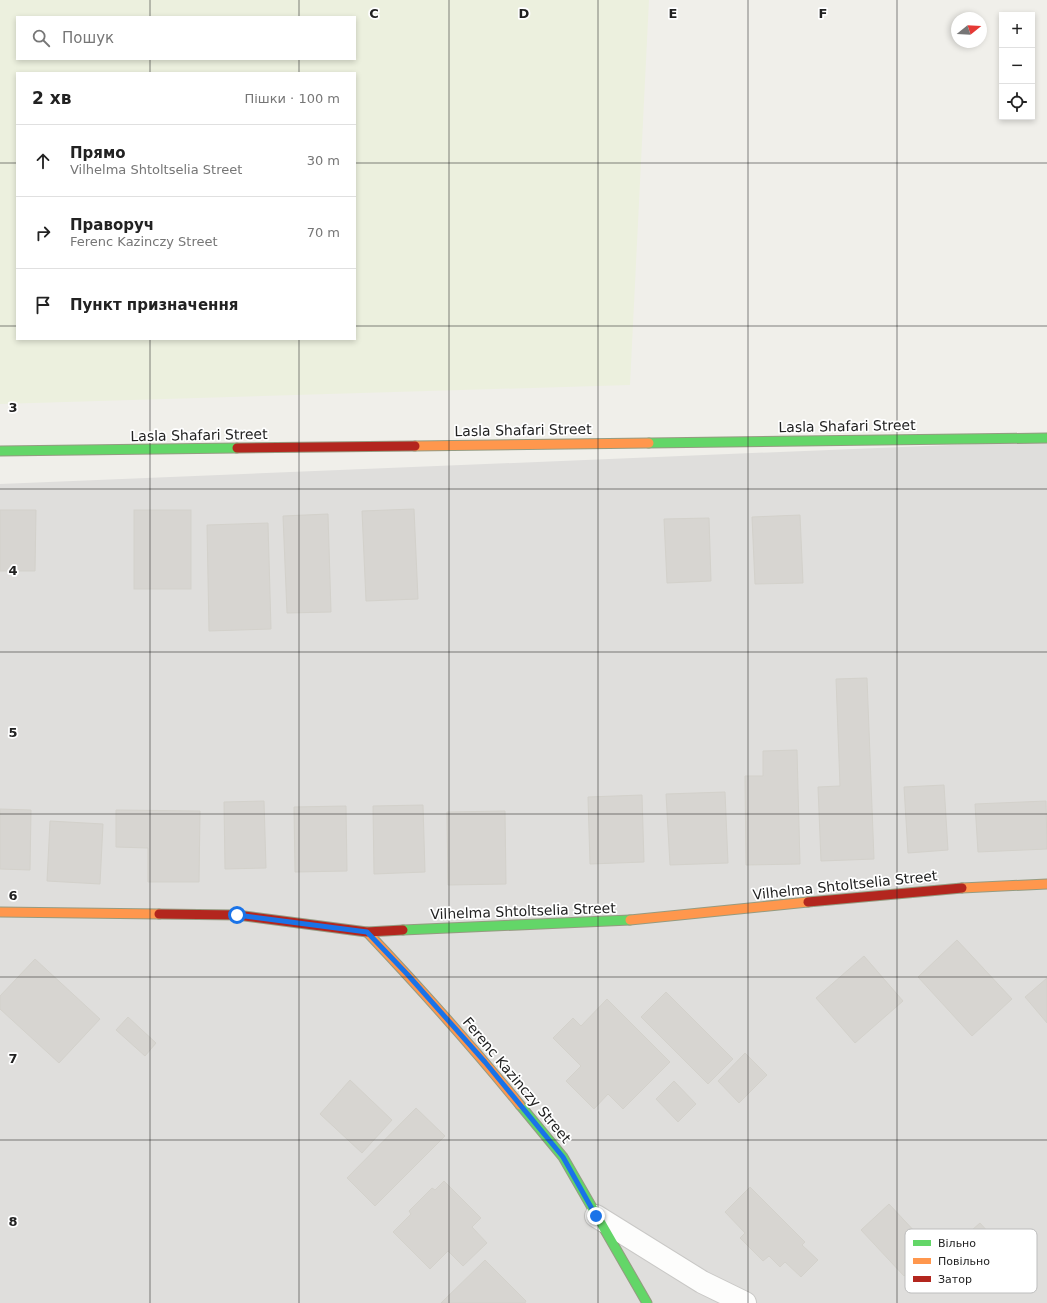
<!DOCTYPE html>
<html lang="uk">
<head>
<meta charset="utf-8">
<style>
	:root { --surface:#fff; --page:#f2f2f2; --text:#222; --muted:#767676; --line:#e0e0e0 }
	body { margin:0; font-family:"DejaVu Sans",sans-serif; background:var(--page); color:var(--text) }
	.controls { position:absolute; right:12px; top:12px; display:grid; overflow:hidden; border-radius:0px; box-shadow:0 2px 6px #0003 }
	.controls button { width:36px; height:36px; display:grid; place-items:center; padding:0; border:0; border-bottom:1px solid var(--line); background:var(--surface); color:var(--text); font:20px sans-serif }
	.compass { position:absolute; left:951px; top:12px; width:36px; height:36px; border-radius:50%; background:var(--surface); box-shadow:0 2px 6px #0003; rotate:72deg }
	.stop { position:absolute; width:12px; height:12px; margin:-9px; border:3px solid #1a73e8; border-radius:50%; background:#fff }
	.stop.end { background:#1a73e8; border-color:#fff; box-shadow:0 1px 4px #0008 }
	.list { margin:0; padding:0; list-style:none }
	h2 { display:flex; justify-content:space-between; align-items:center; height:52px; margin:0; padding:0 16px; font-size:17px }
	h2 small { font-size:13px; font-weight:400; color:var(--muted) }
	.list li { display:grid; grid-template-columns:26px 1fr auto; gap:12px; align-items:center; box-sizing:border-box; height:72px; padding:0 16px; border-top:1px solid var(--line) }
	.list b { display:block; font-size:15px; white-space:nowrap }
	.list p { margin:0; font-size:13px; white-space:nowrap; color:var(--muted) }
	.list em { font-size:13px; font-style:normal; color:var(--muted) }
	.icon { flex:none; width:22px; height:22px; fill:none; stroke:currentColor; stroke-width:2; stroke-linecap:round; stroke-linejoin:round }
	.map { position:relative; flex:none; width:1047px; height:1303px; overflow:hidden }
	.search { position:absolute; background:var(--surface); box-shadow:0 2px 6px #0003; left:16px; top:16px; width:340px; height:44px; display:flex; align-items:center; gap:10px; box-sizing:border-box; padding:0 14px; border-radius:0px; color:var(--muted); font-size:15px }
	.panel { position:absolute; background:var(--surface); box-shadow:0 2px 6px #0003; left:16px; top:72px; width:340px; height:268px; border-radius:0px }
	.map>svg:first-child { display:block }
</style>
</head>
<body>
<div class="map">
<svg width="1047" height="1303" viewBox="0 0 1047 1303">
	<rect width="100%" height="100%" fill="#f0efea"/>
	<polygon fill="#dfdedc" points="1047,441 1047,1303 0,1303 0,484"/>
	<path fill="#ecf0de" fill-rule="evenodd" d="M0,0H649L630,385L0,404ZM17,17H355V59H17ZM17,73H355V339H17Z"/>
	<g fill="#d7d5d1" stroke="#d3d1cb">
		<polygon points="414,509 418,599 366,601 362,511"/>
		<polygon points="0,510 36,510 35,571 0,571"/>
		<rect x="134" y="510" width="57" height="79"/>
		<polygon points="328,514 331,612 287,613 283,516"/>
		<polygon points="800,515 803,583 755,584 752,517"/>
		<polygon points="709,518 711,581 667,583 664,519"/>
		<polygon points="268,523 271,629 209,631 207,525"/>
		<polygon points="867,678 874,859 821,861 818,787 840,786 836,679"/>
		<polygon points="797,750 800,864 746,865 745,776 763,776 763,751"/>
		<polygon points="944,785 948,850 908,853 904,787"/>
		<polygon points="725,792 728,863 670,865 666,794"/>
		<polygon points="642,795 644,862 590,864 588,797"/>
		<polygon points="264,801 266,868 225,869 224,802"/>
		<polygon points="1046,801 1047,849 978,852 975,804"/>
		<polygon points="423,805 425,872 374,874 373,806"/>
		<polygon points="346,806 347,871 295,872 294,807"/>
		<polygon points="0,809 31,810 30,870 0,869"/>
		<polygon points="116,810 200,811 199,882 148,882 148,848 116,847"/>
		<polygon points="505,811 506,884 448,885 447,812"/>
		<polygon points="50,821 103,824 100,884 47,881"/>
		<polygon points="957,940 1012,999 972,1036 918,977"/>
		<polygon points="864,956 903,1001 855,1043 816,998"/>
		<polygon points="35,959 100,1019 59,1063 0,1009 0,996"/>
		<polygon points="1047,978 1047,1023 1025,997"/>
		<polygon points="666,992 733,1059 708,1084 641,1017"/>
		<polygon points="607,999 670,1062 623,1109 608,1094 594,1109 566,1081 581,1066 553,1038 573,1018 581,1026"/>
		<polygon points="128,1017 156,1043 145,1056 116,1030"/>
		<polygon points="745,1053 767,1075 739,1103 718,1081"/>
		<polygon points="350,1080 392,1120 362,1153 320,1114"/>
		<polygon points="674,1081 696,1104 678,1122 656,1099"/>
		<polygon points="416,1108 445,1136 375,1206 347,1178"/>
		<polygon points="444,1181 481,1218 472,1227 487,1243 463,1266 448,1251 430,1269 393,1232 411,1214 409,1211 432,1188 435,1190"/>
		<polygon points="750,1187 805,1242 802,1245 818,1260 801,1277 785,1262 780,1267 769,1256 763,1261 740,1238 745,1233 725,1212"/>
		<polygon points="889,1204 932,1250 904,1276 861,1230"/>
		<polygon points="980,1223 1018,1265 1006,1275 1001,1270 987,1282 955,1245"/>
		<polygon points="485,1260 526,1301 525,1303 441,1303"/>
	</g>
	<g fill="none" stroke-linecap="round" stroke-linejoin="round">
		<defs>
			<polyline id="street" points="596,1216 702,1282 745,1303"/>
			<g id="fast">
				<polyline points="649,443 1047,438"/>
				<polyline points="0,451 237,448"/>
				<polyline points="403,930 630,920"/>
				<polyline points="520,1105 563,1157 647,1303"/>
			</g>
			<g id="slow">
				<polyline points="415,446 649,443"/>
				<polyline points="962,888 1047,884"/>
				<polyline points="0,912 159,914"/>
				<polyline points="630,920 808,902"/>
				<path d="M367,932C420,988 471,1045 520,1105"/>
			</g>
			<g id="jam">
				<polyline points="237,448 415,446"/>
				<polyline points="808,902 962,888"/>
				<polyline points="159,914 237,915 367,932 403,930"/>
			</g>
		</defs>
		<use href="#street" stroke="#c9c8c6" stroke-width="24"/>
		<use href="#fast" stroke="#959b81" stroke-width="11"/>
		<use href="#slow" stroke="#959b81" stroke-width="11"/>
		<use href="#jam" stroke="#959b81" stroke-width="11"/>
		<use href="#street" stroke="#fdfdfc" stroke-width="22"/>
		<use href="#fast" stroke="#63d668" stroke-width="9"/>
		<use href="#slow" stroke="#ff974d" stroke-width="9"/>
		<use href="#jam" stroke="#b3261e" stroke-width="9"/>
	</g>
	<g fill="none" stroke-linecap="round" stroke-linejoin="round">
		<polyline stroke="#1a73e8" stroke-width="5" points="237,915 367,932 408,975 485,1062 563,1157 596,1216"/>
	</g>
	<path fill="none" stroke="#222" stroke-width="1" stroke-opacity="0.55" d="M150,0V17M299,0V17M449,0V1303M598,0V1303M748,0V1303M897,0V1303M150,59V73M299,59V73M0,163H17M355,163H1047M0,326H17M355,326H1047M150,339V1303M299,339V1303M0,489H1047M0,652H1047M0,814H1047M0,977H1047M0,1140H1047"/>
	<g text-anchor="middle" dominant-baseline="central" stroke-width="3.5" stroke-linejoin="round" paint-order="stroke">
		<g font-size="14" fill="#222" stroke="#fff">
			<text transform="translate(847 426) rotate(-1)">Lasla Shafari Street</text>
			<text transform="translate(523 430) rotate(-1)">Lasla Shafari Street</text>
			<text transform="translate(199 435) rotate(-1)">Lasla Shafari Street</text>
			<text transform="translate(845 885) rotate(-6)">Vilhelma Shtoltselia Street</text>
			<text transform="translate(523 911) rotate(-2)">Vilhelma Shtoltselia Street</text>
			<text transform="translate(517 1080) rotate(50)">Ferenc Kazinczy Street</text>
		</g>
	</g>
	<rect x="905" y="1229" width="132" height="64" rx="6" fill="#fff" stroke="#bdbdbd" stroke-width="1"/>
	<rect x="913" y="1240" width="18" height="6" fill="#63d668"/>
	<rect x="913" y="1258" width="18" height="6" fill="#ff974d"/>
	<rect x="913" y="1276" width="18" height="6" fill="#b3261e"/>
	<g font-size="11" fill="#222">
		<text x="938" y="1247">Вільно</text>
		<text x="938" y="1265">Повільно</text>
		<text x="938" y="1283">Затор</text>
	</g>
	<g font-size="13" text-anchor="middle" font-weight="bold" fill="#222" stroke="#fff" stroke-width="3.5" stroke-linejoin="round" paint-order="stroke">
		<text x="374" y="18">C</text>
		<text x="524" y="18">D</text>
		<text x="673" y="18">E</text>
		<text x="823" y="18">F</text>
		<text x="13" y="412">3</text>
		<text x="13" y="575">4</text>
		<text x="13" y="737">5</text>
		<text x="13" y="900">6</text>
		<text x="13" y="1063">7</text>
		<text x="13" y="1226">8</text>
	</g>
</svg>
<div class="controls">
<button>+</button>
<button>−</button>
<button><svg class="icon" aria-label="locate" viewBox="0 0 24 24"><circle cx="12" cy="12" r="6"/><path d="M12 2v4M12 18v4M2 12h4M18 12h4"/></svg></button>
</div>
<svg class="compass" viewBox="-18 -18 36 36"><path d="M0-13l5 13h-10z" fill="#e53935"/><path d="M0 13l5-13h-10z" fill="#767676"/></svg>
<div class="stop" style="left:237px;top:915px"></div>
<div class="stop end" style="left:596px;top:1216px"></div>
<div class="search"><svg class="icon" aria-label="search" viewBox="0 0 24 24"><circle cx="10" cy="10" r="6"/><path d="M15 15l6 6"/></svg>Пошук</div>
<section class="panel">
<h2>2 хв<small>Пішки · 100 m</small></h2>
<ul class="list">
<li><svg class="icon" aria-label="ahead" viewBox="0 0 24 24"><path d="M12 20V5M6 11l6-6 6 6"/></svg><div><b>Прямо</b><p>Vilhelma Shtoltselia Street</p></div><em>30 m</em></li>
<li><svg class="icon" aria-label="right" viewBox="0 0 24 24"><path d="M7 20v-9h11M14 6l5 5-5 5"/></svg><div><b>Праворуч</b><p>Ferenc Kazinczy Street</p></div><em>70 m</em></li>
<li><svg class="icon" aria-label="arrive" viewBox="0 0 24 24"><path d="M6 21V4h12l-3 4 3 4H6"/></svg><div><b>Пункт призначення</b></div></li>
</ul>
</section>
</div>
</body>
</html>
